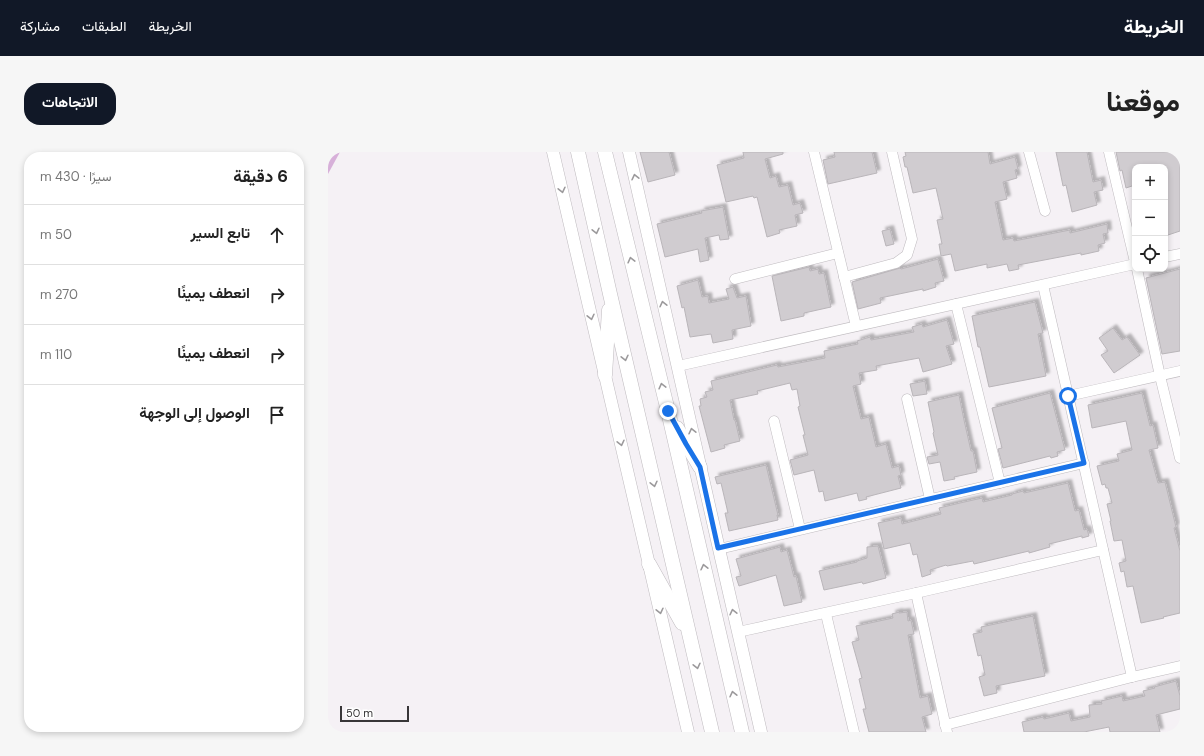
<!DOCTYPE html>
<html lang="ar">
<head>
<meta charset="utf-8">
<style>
	:root { --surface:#fff; --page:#f6f6f6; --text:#222; --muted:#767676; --line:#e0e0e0; --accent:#111827 }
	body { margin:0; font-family:"DM Sans",Vazirmatn,sans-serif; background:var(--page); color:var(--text); direction:rtl }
	.controls { position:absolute; right:12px; top:12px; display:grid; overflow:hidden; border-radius:8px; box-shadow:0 2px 6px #0003 }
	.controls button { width:36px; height:36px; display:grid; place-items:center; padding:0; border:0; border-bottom:1px solid var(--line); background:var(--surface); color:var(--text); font:20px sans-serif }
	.scale { position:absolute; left:12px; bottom:10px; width:69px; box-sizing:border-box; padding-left:4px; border:2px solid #383638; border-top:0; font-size:11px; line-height:14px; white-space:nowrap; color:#383638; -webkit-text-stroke:3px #fff; paint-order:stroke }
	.stop { position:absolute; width:12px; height:12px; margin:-9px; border:3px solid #1a73e8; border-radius:50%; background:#fff }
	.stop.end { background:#1a73e8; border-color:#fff; box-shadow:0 1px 4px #0008 }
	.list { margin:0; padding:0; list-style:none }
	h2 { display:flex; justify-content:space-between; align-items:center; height:52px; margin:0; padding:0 16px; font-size:17px }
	h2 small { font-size:13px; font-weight:400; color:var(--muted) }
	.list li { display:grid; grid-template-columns:26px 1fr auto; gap:12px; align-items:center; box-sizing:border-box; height:60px; padding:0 16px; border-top:1px solid var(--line) }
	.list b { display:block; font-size:15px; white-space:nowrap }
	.list em { font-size:13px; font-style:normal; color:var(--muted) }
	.icon { flex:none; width:22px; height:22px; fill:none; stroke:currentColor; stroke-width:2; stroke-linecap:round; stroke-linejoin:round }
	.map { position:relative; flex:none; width:852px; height:580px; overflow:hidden; direction:ltr; border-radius:16px }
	header { display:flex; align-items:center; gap:24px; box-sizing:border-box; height:56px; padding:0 20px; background:var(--accent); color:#fff }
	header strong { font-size:19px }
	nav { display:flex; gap:22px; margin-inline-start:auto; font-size:14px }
	.intro { display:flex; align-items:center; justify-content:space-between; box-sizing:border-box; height:96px; padding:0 24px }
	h1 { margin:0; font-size:28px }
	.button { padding:10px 18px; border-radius:16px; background:var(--accent); color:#fff; font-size:14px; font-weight:700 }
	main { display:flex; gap:24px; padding:0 24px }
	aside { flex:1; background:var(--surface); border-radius:16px; box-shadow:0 2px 6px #0003 }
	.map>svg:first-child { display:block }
</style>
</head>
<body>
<header>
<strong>الخريطة</strong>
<nav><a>الخريطة</a><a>الطبقات</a><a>مشاركة</a></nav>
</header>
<div class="intro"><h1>موقعنا</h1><a class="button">الاتجاهات</a></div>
<main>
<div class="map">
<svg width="852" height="580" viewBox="0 0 852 580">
	<defs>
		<filter id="shadow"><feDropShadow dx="3.5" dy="-3.5" stdDeviation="1" flood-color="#0004"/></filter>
	</defs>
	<rect width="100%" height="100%" fill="#f5f1f5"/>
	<polygon fill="#d7b0d9" points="0,0 12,0 0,22"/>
	<g fill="#d0ccd0" stroke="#b9b5b9" filter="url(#shadow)">
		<polygon points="312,0 341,0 347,23 320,30"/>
		<polygon points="415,0 455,0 455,2 437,7 442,26 448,24 451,35 460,33 465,53 472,51 475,61 467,63 469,74 451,78 452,81 439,85 429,45 426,46 425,44 398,50 389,13 416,6"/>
		<polygon points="506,0 544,0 549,21 500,32 495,8 507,5"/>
		<polygon points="577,0 660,0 662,12 687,5 690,17 687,18 689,26 675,30 679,47 667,50 675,88 685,86 686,89 742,78 742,81 779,72 780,81 775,82 777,91 770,93 771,99 753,103 753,101 690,113 691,117 681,119 679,112 659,116 659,112 627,119 623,102 613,104 611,92 614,92 609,68 615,67 608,36 585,41 579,15 577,15 575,5 578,4"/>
		<polygon points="728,0 759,0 765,30 773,28 775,38 766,40 769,53 744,60 738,33 735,34"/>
		<polygon points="788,0 852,0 852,79 837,84 837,15 807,15 807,33 798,36 794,18 792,19"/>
		<polygon points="395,55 401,87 392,88 391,83 377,86 381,108 372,110 370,97 337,105 329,72 374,61 373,59"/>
		<polygon points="562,77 566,92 558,94 554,79"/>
		<polygon points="610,107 616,129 607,131 608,135 595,139 595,137 552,146 553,151 530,157 524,130 572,116 573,117 588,113"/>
		<polygon points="481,115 482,119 490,117 491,122 496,121 503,155 476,161 476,164 453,169 444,124"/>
		<polygon points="852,117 852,199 834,202 818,126"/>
		<polygon points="370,128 374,145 380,144 381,151 401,147 398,137 405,135 409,146 418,144 423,174 404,178 405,187 385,191 383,182 362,185 356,155 354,156 349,134"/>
		<polygon points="707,150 715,181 710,182 718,224 661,235 652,195 650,195 644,164"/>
		<polygon points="619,168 626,192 618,194 624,212 595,220 591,206 548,214 549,218 531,221 533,232 525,234 533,267 541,265 548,295 558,292 564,316 571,314 573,323 570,324 573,336 538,345 539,347 531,349 529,341 497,349 495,339 491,340 486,318 466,323 462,308 480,303 475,283 477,283 470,255 472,254 469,237 464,238 462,231 429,239 430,242 402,248 406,268 407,268 412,289 396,293 397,296 383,300 371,254 373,254 372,247 379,245 377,240 385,238 383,229 449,213 450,215 497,206 496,199 530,192 529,189 542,185 543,188 586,180 584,175 594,172 595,175"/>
		<polygon points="785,176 794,188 799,185 812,203 786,221 773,203 780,199 771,186"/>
		<polygon points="597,229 599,242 585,244 582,232"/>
		<polygon points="722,241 737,298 729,300 730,304 723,306 722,304 675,316 670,297 674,296 664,256"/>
		<polygon points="814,241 822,274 825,273 830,296 821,298 830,331 837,330 848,375 846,376 852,399 852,461 835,465 836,466 813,471 805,434 799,435 796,419 793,420 791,411 798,409 794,388 786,389 782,369 783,369 779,352 784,351 780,336 778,336 777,332 774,333 769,314 791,309 789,302 804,298 798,269 764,276 760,253"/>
		<polygon points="631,243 636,268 643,299 645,299 649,320 626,325 627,327 616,329 612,310 601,312 599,305 610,303 605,281 606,280 600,250"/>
		<polygon points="438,313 450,363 449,363 450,368 401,379 397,361 400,361 393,331 389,332 387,325"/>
		<polygon points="740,331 747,359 751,358 756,378 759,377 761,384 754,386 754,384 721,392 722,395 701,401 701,399 646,412 645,409 619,414 618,413 602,418 603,422 594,425 589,402 585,403 582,391 556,397 550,371 573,366 574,372 613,362 611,356 632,351 654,346 655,350 684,343 684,342 695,339 696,341"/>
		<polygon points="550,394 558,426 535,432 534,430 496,438 491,419 529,410 529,409 539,406 539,395"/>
		<polygon points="452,395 453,400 459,398 466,425 468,424 474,450 456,454 448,423 411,434 408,425 413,424 408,407"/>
		<polygon points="571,460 571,461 579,460 580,469 583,468 586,482 580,483 592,546 600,544 604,562 594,565 598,580 541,580 535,557 538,557 531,527 534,526 524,490 531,488 528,474 565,466 564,462"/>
		<polygon points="705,464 717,524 668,534 669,541 656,544 651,525 657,523 653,503 650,504 645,482 654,480 653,475"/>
		<polygon points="848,529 852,544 852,557 828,563 832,580 782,580 781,575 756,580 696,580 694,570 715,565 716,567 741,561 743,569 762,565 761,553 774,552 773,549 794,544 795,549 817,544 815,539 827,536 826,535"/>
	</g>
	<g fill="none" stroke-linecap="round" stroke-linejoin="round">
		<defs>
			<g id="minor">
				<polyline points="486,0 528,174"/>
				<polyline points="701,0 717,59"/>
				<polyline points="781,0 807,110"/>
				<polyline points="837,105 852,102"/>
				<polyline points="809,117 832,224 852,306"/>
				<polyline points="516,125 568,111 579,103 584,87 564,0"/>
				<polyline points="407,127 510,101"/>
				<polyline points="715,133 804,525"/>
				<polyline points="628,152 672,331"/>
				<polyline points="350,214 807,112"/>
				<polyline points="740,244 852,219"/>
				<polyline points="579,247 602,347"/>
				<polyline points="446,269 472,377"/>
				<polyline points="391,397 756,311"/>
				<polyline points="588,441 619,580"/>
				<polyline points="498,462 526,580"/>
				<polyline points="410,480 588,441 775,398"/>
				<polyline points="617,573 804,525 852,514"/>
			</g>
			<g id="tertiary">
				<polyline points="225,0 360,580"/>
				<polyline points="301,0 391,397 433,580"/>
			</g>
			<g id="secondary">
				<polyline points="250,0 282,142 384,580"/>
				<polyline points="277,0 340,259 414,580"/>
				<polyline points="277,223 281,158"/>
				<polyline points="349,276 372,315"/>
				<polyline points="321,412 354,471"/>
			</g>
		</defs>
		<use href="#minor" stroke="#bfbbbf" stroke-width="11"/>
		<use href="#tertiary" stroke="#bfbbbf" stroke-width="13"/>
		<use href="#secondary" stroke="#bfbbbf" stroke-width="15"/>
		<use href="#minor" stroke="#fff" stroke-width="10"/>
		<use href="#tertiary" stroke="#fff" stroke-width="12"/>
		<use href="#secondary" stroke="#fff" stroke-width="14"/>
	</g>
	<defs><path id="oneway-chevron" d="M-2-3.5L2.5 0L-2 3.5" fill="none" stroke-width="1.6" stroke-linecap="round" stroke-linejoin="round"/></defs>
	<g stroke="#9c9a9c">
		<use href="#oneway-chevron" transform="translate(307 25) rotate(-103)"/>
		<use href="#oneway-chevron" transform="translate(234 38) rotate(77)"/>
		<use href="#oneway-chevron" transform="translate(268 79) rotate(77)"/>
		<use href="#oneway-chevron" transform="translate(303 108) rotate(-104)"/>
		<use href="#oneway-chevron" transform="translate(335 152) rotate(-103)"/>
		<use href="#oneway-chevron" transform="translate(263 165) rotate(77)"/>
		<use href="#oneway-chevron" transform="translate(297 206) rotate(77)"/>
		<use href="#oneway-chevron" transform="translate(334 234) rotate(-104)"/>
		<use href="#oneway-chevron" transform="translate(364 279) rotate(-103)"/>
		<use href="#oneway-chevron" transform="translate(293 291) rotate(77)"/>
		<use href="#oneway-chevron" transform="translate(326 332) rotate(77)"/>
		<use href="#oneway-chevron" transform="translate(376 415) rotate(-103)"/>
		<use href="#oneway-chevron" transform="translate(332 459) rotate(77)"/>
		<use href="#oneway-chevron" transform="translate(405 460) rotate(-103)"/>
		<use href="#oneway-chevron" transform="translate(369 514) rotate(77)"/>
		<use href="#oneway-chevron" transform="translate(405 542) rotate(-103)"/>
	</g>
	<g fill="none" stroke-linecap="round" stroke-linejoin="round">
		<polyline stroke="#1a73e8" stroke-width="5" points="340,259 358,292 372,315 390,396 756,311 740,244"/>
	</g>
</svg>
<div class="controls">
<button>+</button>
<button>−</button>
<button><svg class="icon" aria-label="locate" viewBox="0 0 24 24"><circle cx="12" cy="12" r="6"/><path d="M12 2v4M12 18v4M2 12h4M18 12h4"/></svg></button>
</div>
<div class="scale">50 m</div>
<div class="stop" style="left:740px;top:244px"></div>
<div class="stop end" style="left:340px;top:259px"></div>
</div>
<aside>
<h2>6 دقيقة<small>سيرًا · 430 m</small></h2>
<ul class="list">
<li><svg class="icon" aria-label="ahead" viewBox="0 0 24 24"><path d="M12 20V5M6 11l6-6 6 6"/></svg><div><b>تابع السير</b></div><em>50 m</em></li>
<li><svg class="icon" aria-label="right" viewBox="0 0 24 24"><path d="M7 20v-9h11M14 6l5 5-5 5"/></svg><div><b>انعطف يمينًا</b></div><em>270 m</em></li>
<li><svg class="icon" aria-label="right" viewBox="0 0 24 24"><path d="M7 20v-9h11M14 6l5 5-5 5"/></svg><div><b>انعطف يمينًا</b></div><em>110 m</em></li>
<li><svg class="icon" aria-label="arrive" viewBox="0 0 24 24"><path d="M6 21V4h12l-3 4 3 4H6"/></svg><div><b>الوصول إلى الوجهة</b></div></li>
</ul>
</aside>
</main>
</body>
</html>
